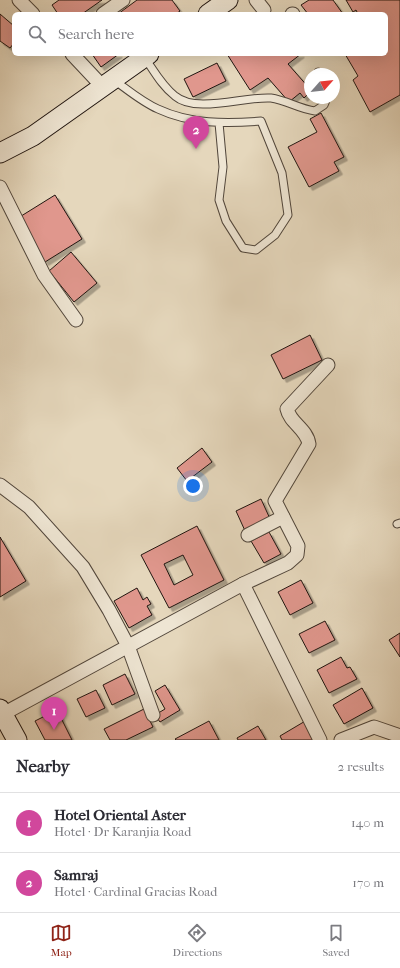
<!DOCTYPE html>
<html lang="en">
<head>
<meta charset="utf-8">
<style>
	:root { --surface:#fff; --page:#f7f7f7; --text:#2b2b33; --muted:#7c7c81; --line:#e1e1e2; --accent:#8f2418 }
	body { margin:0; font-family:"IM FELL French Canon",serif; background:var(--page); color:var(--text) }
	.compass { position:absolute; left:304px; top:68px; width:36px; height:36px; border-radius:50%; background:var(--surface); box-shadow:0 4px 16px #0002; rotate:63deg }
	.you { position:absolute; left:193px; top:486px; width:14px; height:14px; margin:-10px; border:3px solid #fff; border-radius:50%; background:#1a73e8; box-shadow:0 0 0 6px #1a73e833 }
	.badge { display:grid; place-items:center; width:26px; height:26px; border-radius:50%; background:var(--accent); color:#fff; font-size:13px; font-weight:700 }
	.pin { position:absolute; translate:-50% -33px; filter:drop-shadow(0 1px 2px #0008) }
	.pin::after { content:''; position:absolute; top:21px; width:14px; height:12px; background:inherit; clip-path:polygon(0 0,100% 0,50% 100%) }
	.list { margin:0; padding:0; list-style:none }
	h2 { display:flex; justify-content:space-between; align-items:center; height:52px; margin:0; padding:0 16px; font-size:17px }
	h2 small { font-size:13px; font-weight:400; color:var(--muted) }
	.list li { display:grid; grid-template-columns:26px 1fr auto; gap:12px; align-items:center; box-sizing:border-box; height:60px; padding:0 16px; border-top:1px solid var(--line) }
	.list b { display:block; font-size:15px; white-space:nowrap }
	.list p { margin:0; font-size:13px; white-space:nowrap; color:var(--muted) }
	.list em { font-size:13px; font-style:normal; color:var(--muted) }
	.icon { flex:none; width:22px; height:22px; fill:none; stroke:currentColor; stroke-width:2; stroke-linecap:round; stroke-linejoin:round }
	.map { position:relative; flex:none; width:400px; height:740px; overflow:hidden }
	.search { position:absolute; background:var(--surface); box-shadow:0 4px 16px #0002; left:12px; right:12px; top:12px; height:44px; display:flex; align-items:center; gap:10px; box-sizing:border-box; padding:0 14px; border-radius:6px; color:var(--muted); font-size:15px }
	.sheet { height:172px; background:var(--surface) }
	nav { display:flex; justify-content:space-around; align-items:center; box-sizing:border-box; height:56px; border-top:1px solid var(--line); background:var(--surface); font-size:11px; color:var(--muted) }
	nav a { display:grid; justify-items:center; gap:2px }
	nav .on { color:var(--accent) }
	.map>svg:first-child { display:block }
</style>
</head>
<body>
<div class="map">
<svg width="400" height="740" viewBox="0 0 400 740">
	<defs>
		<filter id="shadow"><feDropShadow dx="3.5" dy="3.5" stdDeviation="0" flood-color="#0004"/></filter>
	</defs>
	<rect width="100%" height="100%" fill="#e5d7bc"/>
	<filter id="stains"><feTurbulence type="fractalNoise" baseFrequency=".005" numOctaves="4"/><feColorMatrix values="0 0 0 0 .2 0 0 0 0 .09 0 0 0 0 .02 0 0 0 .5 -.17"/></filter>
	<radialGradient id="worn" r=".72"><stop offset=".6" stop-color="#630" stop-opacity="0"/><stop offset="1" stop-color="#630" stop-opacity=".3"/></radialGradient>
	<g fill="#e0978d" stroke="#201510" fill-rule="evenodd" filter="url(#shadow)">
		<polygon points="59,0 102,0 82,14 58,14 52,5"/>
		<polygon points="137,0 172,0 180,11 176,14 118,14"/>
		<polygon points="309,0 333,0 343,14 308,14 301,5"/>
		<polygon points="346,0 400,0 400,95 370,112 353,80 358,76 345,54 386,54 386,14 358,14 356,10 353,12"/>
		<polygon points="0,14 14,26 14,43 10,48 0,41"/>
		<polygon points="92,54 119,54 101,67"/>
		<polygon points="227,54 301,54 288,64 310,89 310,92 304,98 300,93 289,102 268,78 250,90"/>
		<polygon points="217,63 226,81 193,97 184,79"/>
		<polygon points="321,113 344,157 334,162 339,171 309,187 288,147 317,132 310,119"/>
		<polygon points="55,195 82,239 45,262 18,218"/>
		<polygon points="71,252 97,283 74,302 49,271"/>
		<polygon points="310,335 322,360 283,379 271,355"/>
		<polygon points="202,448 212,462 187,481 177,468"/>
		<polygon points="261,499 271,521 246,533 236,511"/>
		<path d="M197,526L224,580L169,608L141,555ZM183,555L193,575L174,585L164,564Z"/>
		<polygon points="269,532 281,554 264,563 251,541"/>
		<polygon points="0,537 26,581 0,597"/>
		<polygon points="301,580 313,603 290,615 278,592"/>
		<polygon points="137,588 143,600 147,597 151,604 147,606 152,615 129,628 114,601"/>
		<polygon points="325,621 335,640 309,653 299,634"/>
		<polygon points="400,633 400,657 389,640"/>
		<polygon points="341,657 347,668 350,667 357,679 329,693 317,670"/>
		<polygon points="125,674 135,694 112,705 103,685"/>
		<polygon points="165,685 180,710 160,722 155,715 165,709 155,691"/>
		<polygon points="362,688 373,708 344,724 333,705"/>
		<polygon points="96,690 105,708 86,717 77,699"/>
		<polygon points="144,709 153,727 126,740 110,740 104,729"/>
		<polygon points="57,710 72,740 45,740 35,721"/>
		<polygon points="307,720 313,740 282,740 280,736"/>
		<polygon points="209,721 219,740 176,740 175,739"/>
		<polygon points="258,726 266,740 238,740 237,738"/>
	</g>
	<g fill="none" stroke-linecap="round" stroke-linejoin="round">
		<defs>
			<g id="lane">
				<path d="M145,58C154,71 162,86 175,96C196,114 245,96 271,98C286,100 299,109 315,111L324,105L327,98"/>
				<polyline points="318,72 319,74"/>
				<path d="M114,80C128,90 142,102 158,109C190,124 226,124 261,121L282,173L288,215L275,235L256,250L243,248L226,221L219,200L223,167L219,123"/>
				<polyline points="397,524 400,523"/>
			</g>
			<g id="street">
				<polyline points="19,0 33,14"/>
				<polyline points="256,0 264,10"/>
				<polyline points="103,14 123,0"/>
				<polyline points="292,14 293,14"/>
				<polyline points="72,54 103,87"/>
				<polyline points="0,187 44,275 76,320"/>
				<polyline points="0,485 29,507 83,567 109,610 128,646 153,715"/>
				<polyline points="248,535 283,517"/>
				<path d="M243,584L288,563L297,555L298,546L275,501L309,444C307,429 290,423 287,409L328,365"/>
				<polyline points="3,714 243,584 320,740"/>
				<polyline points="341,740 374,727 400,736"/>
			</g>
			<g id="secondary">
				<polyline points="208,14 228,0"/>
				<polyline points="0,153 33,136 149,54"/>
				<polyline points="0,709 17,740"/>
			</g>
		</defs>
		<use href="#lane" stroke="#51463b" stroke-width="9"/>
		<use href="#street" stroke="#51463b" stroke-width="15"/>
		<use href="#secondary" stroke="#201510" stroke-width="21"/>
		<use href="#lane" stroke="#eee5d3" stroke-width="7"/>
		<use href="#street" stroke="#eee5d3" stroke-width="13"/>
		<use href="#secondary" stroke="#eee5d3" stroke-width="19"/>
	</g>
	<rect width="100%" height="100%" filter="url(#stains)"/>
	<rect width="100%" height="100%" fill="url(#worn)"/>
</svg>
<svg class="compass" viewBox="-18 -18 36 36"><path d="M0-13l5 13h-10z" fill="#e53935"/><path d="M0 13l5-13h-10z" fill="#7c7c81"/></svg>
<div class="you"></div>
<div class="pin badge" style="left:54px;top:730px;background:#d1479c">1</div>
<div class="pin badge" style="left:196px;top:149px;background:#d1479c">2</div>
<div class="search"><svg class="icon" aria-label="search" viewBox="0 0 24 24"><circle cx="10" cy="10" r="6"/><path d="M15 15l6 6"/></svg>Search here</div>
</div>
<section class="sheet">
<h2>Nearby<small>2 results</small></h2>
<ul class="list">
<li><span class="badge" style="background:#d1479c">1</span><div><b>Hotel Oriental Aster</b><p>Hotel · Dr Karanjia Road</p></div><em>140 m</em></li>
<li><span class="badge" style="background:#d1479c">2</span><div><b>Samraj</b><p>Hotel · Cardinal Gracias Road</p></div><em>170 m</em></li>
</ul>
</section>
<nav>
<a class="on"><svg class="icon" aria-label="map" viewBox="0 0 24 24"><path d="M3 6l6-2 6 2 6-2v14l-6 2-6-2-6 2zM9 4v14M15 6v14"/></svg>Map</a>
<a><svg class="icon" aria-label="directions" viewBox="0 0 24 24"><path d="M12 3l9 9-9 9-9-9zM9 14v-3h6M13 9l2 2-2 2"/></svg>Directions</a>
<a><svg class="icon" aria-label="saved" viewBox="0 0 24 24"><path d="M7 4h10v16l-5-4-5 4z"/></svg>Saved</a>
</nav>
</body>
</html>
